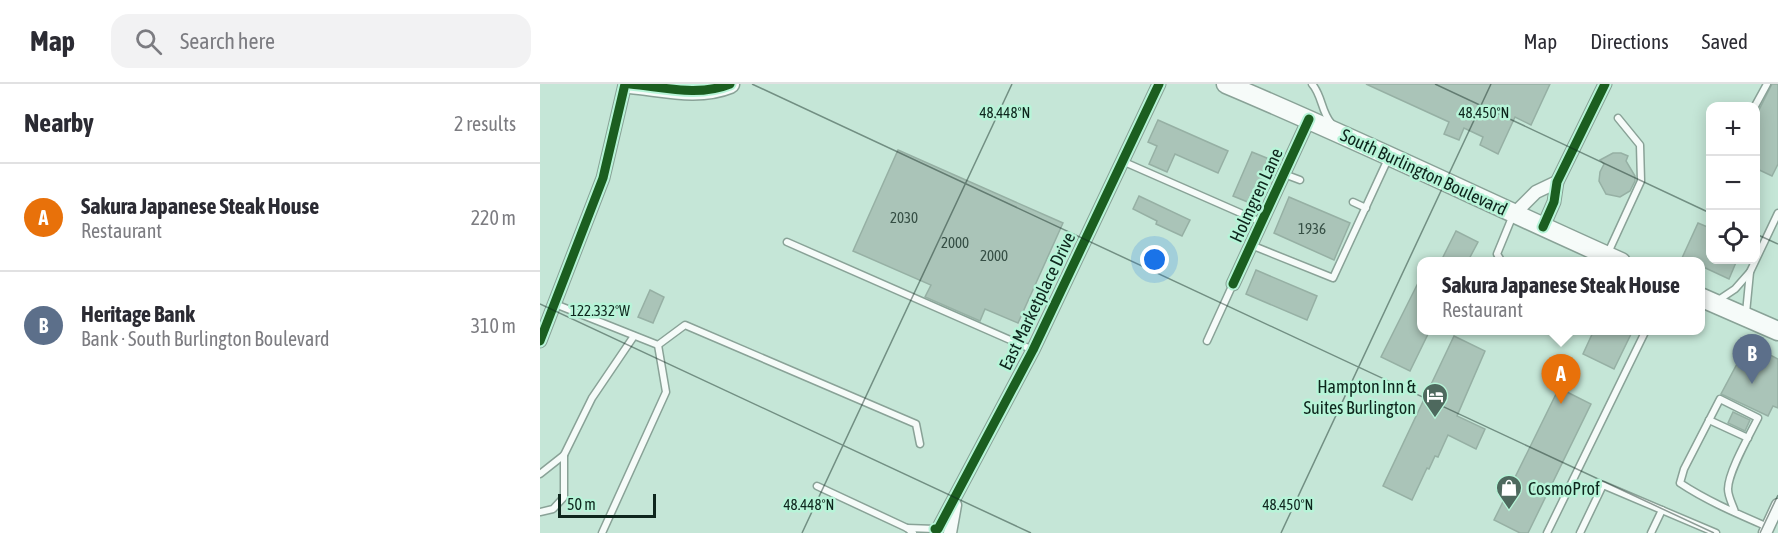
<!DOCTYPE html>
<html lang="en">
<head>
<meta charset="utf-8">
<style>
	:root { --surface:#fff; --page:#f2f2f3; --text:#2b2b33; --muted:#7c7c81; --line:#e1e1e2; --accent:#4e695e }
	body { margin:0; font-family:"Asap Condensed",sans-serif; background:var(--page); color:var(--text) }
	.controls { position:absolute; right:18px; top:18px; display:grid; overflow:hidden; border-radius:12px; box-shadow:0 3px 15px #0003 }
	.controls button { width:54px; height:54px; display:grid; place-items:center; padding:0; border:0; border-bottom:2px solid var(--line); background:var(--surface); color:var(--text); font:30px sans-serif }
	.scale { position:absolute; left:18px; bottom:15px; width:98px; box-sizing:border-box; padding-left:6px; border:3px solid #0e261d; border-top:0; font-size:16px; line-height:21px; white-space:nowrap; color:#0e261d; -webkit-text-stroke:4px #b7f4d8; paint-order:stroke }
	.you { position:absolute; left:615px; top:176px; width:21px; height:21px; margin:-15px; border:4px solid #fff; border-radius:50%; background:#1a73e8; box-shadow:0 0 0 9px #1a73e833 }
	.badge { display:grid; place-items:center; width:39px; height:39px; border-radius:50%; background:var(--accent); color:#fff; font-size:20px; font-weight:700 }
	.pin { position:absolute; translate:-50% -50px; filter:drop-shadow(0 2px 3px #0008) }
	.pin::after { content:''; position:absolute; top:32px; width:21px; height:18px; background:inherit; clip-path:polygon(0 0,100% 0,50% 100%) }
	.popup { position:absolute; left:877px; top:173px; width:288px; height:78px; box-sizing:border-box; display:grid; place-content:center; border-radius:12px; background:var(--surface); filter:drop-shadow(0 2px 4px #0005); font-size:20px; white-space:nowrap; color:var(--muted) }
	.popup b { font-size:22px; color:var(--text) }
	.popup::after { content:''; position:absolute; left:50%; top:100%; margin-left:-12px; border:12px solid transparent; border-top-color:var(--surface) }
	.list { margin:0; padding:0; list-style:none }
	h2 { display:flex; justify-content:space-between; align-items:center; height:78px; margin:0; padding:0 24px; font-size:26px }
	h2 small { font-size:20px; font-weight:400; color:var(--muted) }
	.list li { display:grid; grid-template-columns:39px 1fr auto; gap:18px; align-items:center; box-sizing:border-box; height:108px; padding:0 24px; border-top:2px solid var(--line) }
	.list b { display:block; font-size:22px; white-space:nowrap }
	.list p { margin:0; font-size:20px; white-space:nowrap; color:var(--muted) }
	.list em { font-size:20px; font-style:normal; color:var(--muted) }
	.icon { flex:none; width:33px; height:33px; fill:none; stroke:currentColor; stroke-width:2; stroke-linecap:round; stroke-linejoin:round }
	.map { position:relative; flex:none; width:1238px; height:449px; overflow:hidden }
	header { display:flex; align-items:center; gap:36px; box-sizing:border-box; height:84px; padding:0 30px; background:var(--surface); border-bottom:2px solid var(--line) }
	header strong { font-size:28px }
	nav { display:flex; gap:33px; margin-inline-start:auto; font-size:21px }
	.search { width:420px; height:54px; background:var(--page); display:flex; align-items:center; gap:15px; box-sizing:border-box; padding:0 21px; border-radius:18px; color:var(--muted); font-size:22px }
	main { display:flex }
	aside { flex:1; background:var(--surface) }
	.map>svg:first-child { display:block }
</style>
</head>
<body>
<header>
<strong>Map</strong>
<div class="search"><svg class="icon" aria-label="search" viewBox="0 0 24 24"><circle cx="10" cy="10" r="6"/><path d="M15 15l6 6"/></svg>Search here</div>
<nav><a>Map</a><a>Directions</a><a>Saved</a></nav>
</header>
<main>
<aside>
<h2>Nearby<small>2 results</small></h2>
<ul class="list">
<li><span class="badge" style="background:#e8710a">A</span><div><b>Sakura Japanese Steak House</b><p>Restaurant</p></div><em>220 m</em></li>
<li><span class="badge" style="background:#5c6f8a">B</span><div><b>Heritage Bank</b><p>Bank · South Burlington Boulevard</p></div><em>310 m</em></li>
</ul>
</aside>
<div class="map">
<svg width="1238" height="449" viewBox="0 0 1238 449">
	<rect width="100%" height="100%" fill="#c5e6d7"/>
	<g fill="#aac4b8" stroke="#96b0a4" stroke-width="1.5">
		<polygon points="826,0 1010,0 991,41 975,33 958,70 940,61 943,53 924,44 919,56 904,50 909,38"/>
		<polygon points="1232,0 1238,0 1238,80 1232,92 1215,84 1215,34"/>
		<polygon points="618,36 688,67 678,89 635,70 627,88 609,80 617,62 608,58"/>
		<polygon points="358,66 523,139 478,239 445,225 440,237 385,213 391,201 313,167"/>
		<polygon points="712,68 734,77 715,121 693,112"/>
		<polygon points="1073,69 1081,69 1088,72 1086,77 1095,92 1095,97 1090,107 1080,113 1066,110 1059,97 1060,88 1064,80 1060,76"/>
		<polygon points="599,112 650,136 642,152 616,140 617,137 593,125"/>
		<polygon points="749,113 810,139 794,176 734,149"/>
		<polygon points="1158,139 1170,144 1170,176 1197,176 1189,195 1161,182 1161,177 1150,177 1142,174"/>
		<polygon points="916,147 938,158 928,177 901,177"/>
		<polygon points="716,186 777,212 767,236 706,210"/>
		<polygon points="882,191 882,246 890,246 870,287 841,273"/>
		<polygon points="110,206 124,213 113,239 98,233"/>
		<polygon points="1054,246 1093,246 1074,285 1043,270"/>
		<polygon points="914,252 945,267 917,332 945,345 936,365 908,351 898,373 895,372 889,385 887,384 872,416 843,402"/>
		<polygon points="1215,263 1238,275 1238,324 1233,322 1228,332 1181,310 1205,265 1212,268"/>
		<polygon points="1019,304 1051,320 988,449 980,449 954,436"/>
		<polygon points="1193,328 1210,336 1205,347 1188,339"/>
	</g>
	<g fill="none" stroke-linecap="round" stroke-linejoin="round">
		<defs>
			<g id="service">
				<path d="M772,0C782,11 781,27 791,39"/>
				<polyline points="1215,22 1227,0"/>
				<polyline points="582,77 721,138"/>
				<polyline points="744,90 760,96"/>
				<polyline points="813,118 826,124"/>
				<polyline points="247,158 493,266"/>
				<polyline points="711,161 793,194 848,75"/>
				<polyline points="1067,171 1101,97 1100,61 1078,34"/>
				<polyline points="962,178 957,170 973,131"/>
				<polyline points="1177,217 1195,205 1210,188"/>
				<polyline points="15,220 118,261 145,241 376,340 380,360"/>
				<polyline points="1206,229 1210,188 1238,129"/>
				<polyline points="667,257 693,200"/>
				<polyline points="1169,336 1208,354"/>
				<polyline points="0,390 24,371 52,314 94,252"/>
				<polyline points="277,402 367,444 373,449"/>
				<polyline points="0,428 13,425 24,413 24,371"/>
				<path d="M1195,428C1193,421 1188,413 1188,405C1188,388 1210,350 1218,334L1180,315L1144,385L1140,399C1167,417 1198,430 1228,443"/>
				<polyline points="367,444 395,445"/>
				<polyline points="62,449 126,308 118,261"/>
				<polyline points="1007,449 1106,246"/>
				<polyline points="1040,449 1063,401 1176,449"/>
				<polyline points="1111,449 1122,426"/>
			</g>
			<g id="minor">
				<polyline points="974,130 996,108 1017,98"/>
				<polyline points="1003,143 1014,118 1017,98 1065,0"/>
				<polyline points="693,200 769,35"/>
				<polyline points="0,257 63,94 85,0"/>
				<polyline points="398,445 493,266 619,0"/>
				<polyline points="410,449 415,421"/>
				<polyline points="1225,449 1238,421"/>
			</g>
			<g id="secondary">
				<path d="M90,0C123,3 158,13 190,0"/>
				<path d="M686,0C819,56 949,119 1081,178"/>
				<polyline points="1160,213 1238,247"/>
			</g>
		</defs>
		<use href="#service" stroke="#89a297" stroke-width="9"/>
		<use href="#minor" stroke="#89a297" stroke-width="15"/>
		<use href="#secondary" stroke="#89a297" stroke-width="21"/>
		<use href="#service" stroke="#f6fbf9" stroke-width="6"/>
		<use href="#minor" stroke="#f6fbf9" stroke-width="12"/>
		<use href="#secondary" stroke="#f6fbf9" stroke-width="18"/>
		<defs>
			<g id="cycleway">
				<path d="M90,0C123,3 158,13 190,0"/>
				<polyline points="1003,143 1014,118 1017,98 1065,0"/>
				<polyline points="693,200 769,35"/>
				<polyline points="0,257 63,94 85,0"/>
				<polyline points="395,445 398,445 493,266 619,0"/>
			</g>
		</defs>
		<use href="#cycleway" stroke="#b7f4d8" stroke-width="13"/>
		<use href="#cycleway" stroke="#1b5e20" stroke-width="9"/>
	</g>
	<path fill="none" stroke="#0e261d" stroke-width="1.5" stroke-opacity="0.45" d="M212,0L1174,449M895,0L1170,129M1216,150L1238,160M0,220L491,449M262,449L472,0M741,449L951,0M1220,449L1238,411"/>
	<defs>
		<symbol id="hotel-pin" viewBox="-11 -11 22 30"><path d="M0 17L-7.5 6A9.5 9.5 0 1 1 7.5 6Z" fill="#4e695e" stroke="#b7f4d8"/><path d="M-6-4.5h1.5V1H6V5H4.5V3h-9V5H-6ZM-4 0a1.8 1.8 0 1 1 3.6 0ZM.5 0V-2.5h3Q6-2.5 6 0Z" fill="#fff"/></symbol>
		<symbol id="shop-pin" viewBox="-11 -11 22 30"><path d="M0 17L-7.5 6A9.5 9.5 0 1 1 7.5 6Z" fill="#4e695e" stroke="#b7f4d8"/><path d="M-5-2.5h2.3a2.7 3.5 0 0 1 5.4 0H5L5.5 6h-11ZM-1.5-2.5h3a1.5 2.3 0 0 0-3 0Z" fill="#fff"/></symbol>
	</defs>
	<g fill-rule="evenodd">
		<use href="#hotel-pin" x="880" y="297" width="30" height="40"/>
		<use href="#shop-pin" x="954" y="389" width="30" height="40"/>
	</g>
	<g text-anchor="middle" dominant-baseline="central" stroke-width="5" stroke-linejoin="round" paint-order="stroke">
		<g font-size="15" fill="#354e44">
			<text x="364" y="133">2030</text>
			<text x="772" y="144">1936</text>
			<text x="415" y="158">2000</text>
			<text x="454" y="171">2000</text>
		</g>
		<g font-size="18" fill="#0e261d" stroke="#b7f4d8">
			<text transform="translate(884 88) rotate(25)">South Burlington Boulevard</text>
			<text transform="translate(716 111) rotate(-65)">Holmgren Lane</text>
			<text transform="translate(497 217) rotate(-64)">East Marketplace Drive</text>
		</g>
		<g font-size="18" fill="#0e261d" stroke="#b7f4d8" text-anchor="end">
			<text x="876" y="302">Hampton Inn &amp;<tspan x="876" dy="21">Suites Burlington</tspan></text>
			<text x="988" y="404" text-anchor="start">CosmoProf</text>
		</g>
	</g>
	<g font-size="15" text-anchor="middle" fill="#0e261d" stroke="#b7f4d8" stroke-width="5" stroke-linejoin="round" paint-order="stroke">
		<text x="465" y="34">48.448°N</text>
		<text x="944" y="34">48.450°N</text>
		<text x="60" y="232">122.332°W</text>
		<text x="269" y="426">48.448°N</text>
		<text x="748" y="426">48.450°N</text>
	</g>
</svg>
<div class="controls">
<button>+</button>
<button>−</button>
<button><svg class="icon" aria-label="locate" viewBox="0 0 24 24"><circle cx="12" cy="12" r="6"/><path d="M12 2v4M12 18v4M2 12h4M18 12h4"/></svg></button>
</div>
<div class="scale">50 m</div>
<div class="you"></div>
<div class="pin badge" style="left:1021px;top:320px;background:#e8710a">A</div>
<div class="popup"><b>Sakura Japanese Steak House</b>Restaurant</div>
<div class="pin badge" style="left:1212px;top:300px;background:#5c6f8a">B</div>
</div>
</main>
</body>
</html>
